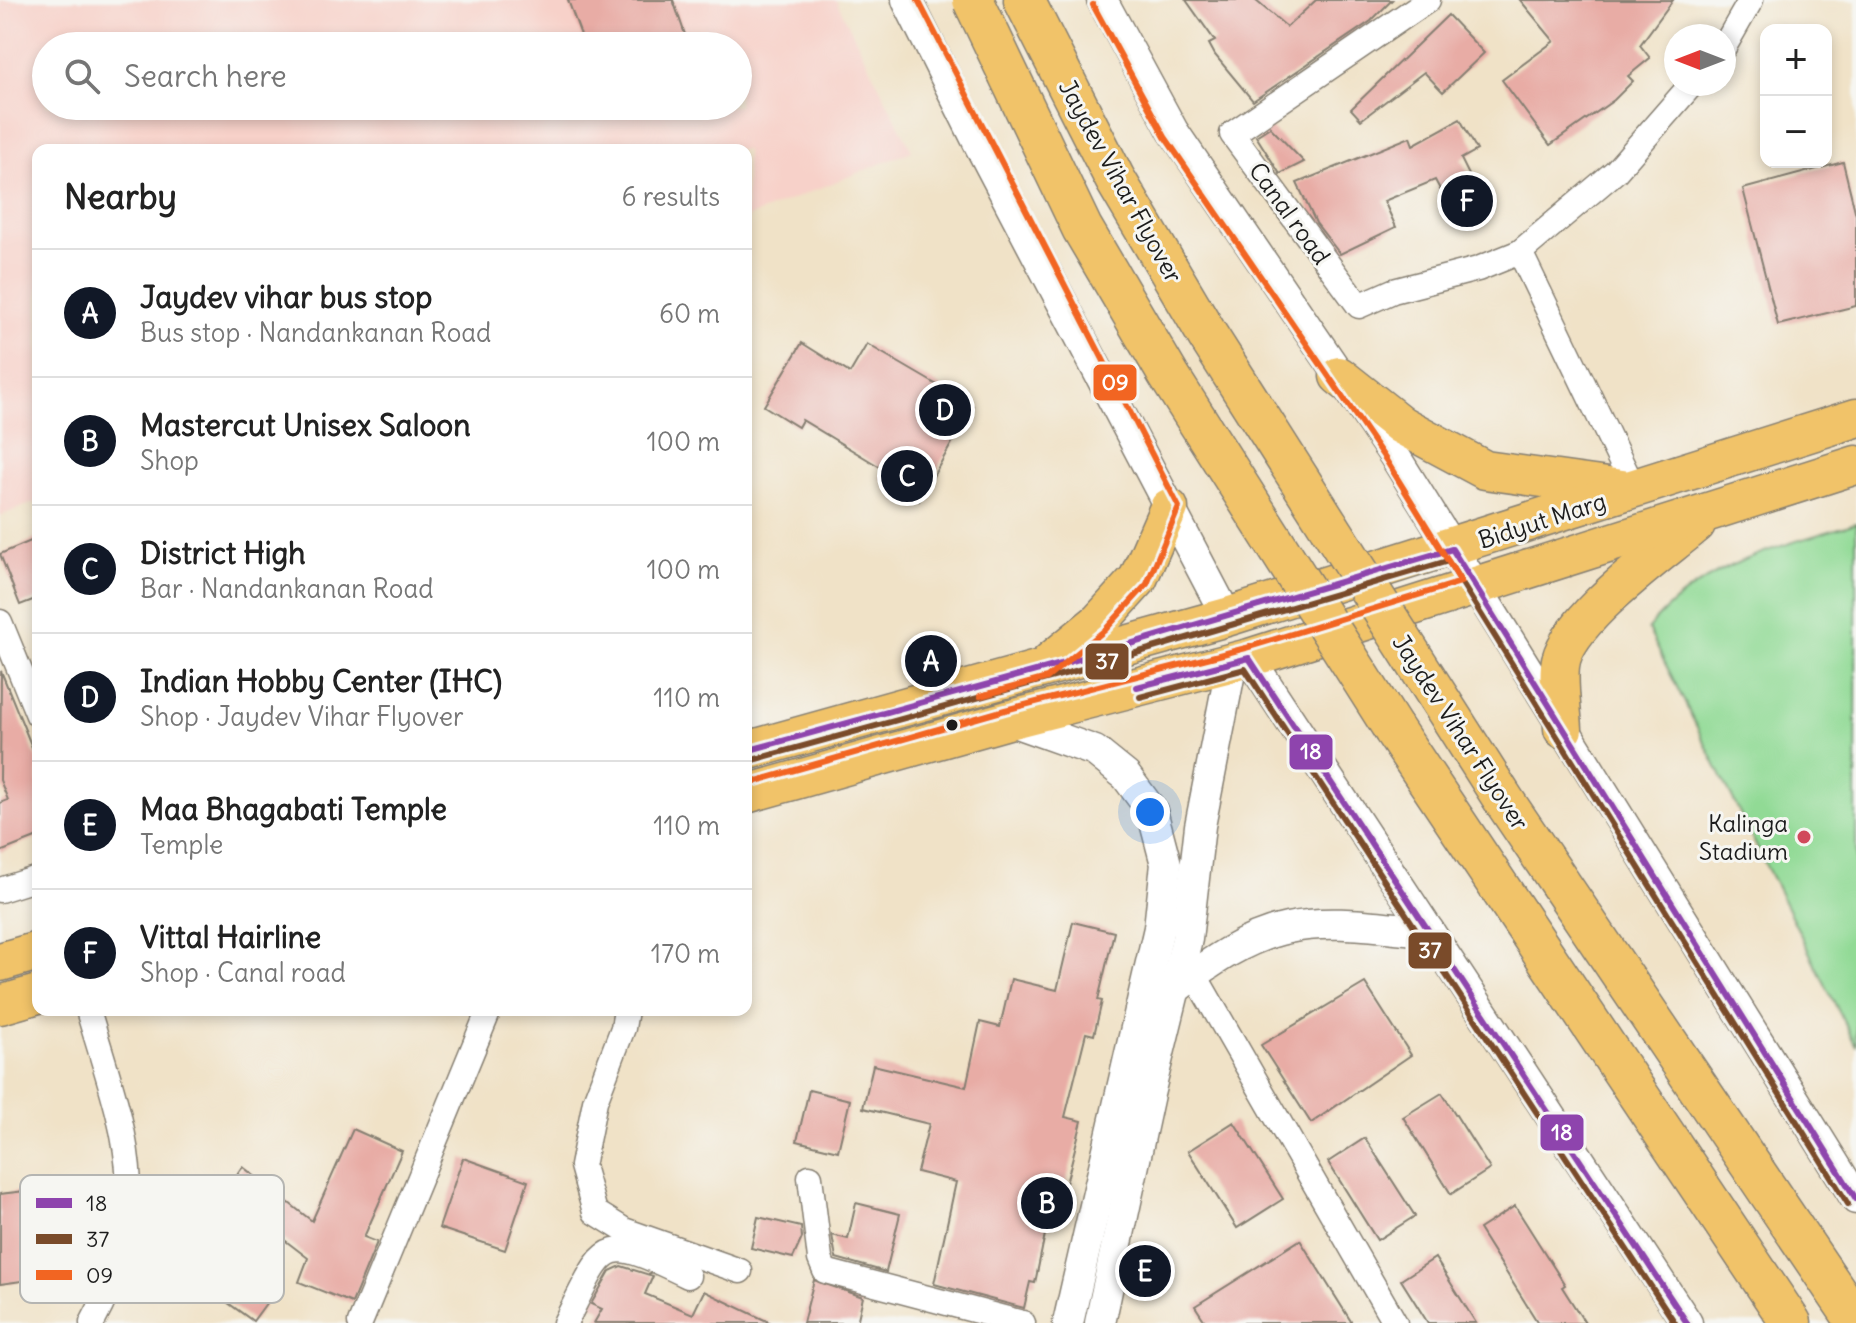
<!DOCTYPE html>
<html lang="en">
<head>
<meta charset="utf-8">
<style>
	:root { --surface:#fff; --page:#f2f2f2; --text:#222; --muted:#767676; --line:#e0e0e0; --accent:#111827 }
	body { margin:0; font-family:Delius,sans-serif; background:var(--page); color:var(--text) }
	.controls { position:absolute; right:24px; top:24px; display:grid; overflow:hidden; border-radius:16px; box-shadow:0 4px 12px #0003 }
	.controls button { width:72px; height:72px; display:grid; place-items:center; padding:0; border:0; border-bottom:2px solid var(--line); background:var(--surface); color:var(--text); font:40px sans-serif }
	.compass { position:absolute; left:1664px; top:24px; width:72px; height:72px; border-radius:50%; background:var(--surface); box-shadow:0 4px 12px #0003; rotate:270deg }
	.you { position:absolute; left:1150px; top:812px; width:28px; height:28px; margin:-20px; border:6px solid #fff; border-radius:50%; background:#1a73e8; box-shadow:0 0 0 12px #1a73e833 }
	.badge { display:grid; place-items:center; width:52px; height:52px; border-radius:50%; background:var(--accent); color:#fff; font-size:26px; font-weight:700 }
	.pin { position:absolute; translate:-50% -50%; border:4px solid #fff; box-shadow:0 2px 8px #0006 }
	.list { margin:0; padding:0; list-style:none }
	h2 { display:flex; justify-content:space-between; align-items:center; height:104px; margin:0; padding:0 32px; font-size:34px }
	h2 small { font-size:26px; font-weight:400; color:var(--muted) }
	.list li { display:grid; grid-template-columns:52px 1fr auto; gap:24px; align-items:center; box-sizing:border-box; height:128px; padding:0 32px; border-top:2px solid var(--line) }
	.list b { display:block; font-size:30px; white-space:nowrap }
	.list p { margin:0; font-size:26px; white-space:nowrap; color:var(--muted) }
	.list em { font-size:26px; font-style:normal; color:var(--muted) }
	.icon { flex:none; width:44px; height:44px; fill:none; stroke:currentColor; stroke-width:2; stroke-linecap:round; stroke-linejoin:round }
	.map { position:relative; flex:none; width:1856px; height:1323px; overflow:hidden }
	.search { position:absolute; background:var(--surface); box-shadow:0 4px 12px #0003; left:32px; top:32px; width:720px; height:88px; display:flex; align-items:center; gap:20px; box-sizing:border-box; padding:0 28px; border-radius:44px; color:var(--muted); font-size:30px }
	.panel { position:absolute; background:var(--surface); box-shadow:0 4px 12px #0003; left:32px; top:144px; width:720px; height:872px; border-radius:16px }
	.map>svg:first-child { display:block }
</style>
</head>
<body>
<div class="map">
<svg width="1856" height="1323" viewBox="0 0 1856 1323">
	<rect width="100%" height="100%" fill="#f6f6f2"/>
	<filter id="ink" filterUnits="userSpaceOnUse"><feTurbulence type="fractalNoise" baseFrequency=".0125" numOctaves="2"/><feDisplacementMap in="SourceGraphic" scale="16" xChannelSelector="R" yChannelSelector="G"/><feConvolveMatrix kernelMatrix="1 2 1 2 8 2 1 2 1" color-interpolation-filters="sRGB"/></filter>
	<filter id="wash" filterUnits="userSpaceOnUse"><feTurbulence type="fractalNoise" baseFrequency=".006" numOctaves="4" result="noise"/><feDisplacementMap in="SourceGraphic" scale="32" xChannelSelector="R" yChannelSelector="G"/><feGaussianBlur stdDeviation="1.8" result="paint"/><feColorMatrix in="noise" values="0 0 0 0 0 0 0 0 0 0 0 0 0 0 0 0 0 1.4 0 .05"/><feComposite in="paint" operator="in"/></filter>
	<g filter="url(#wash)">
		<rect width="100%" height="100%" fill="#f0e2c7"/>
		<path fill="#f7d1c9" fill-rule="evenodd" d="M0,0H836L912,151L746,218V150H38V501L0,516ZM46,46H738V106H46Z"/>
		<path fill="#91da95" stroke="#567b58" stroke-width="2" d="M1856,523V1046L1648,629C1699,565 1781,546 1856,523Z"/>
		<g id="blocks">
			<g fill="#e8aca5">
				<polygon points="568,0 673,0 689,46 585,46"/>
				<polygon points="1186,0 1255,0 1287,27 1316,0 1392,0 1371,21 1253,101 1215,55 1209,44 1215,41"/>
				<polygon points="1520,0 1673,0 1640,45 1650,58 1628,76 1633,81 1614,100 1550,145 1502,80 1554,41"/>
				<polygon points="1448,15 1484,53 1443,92 1424,72 1361,120 1351,109"/>
				<polygon points="1460,119 1477,150 1461,159 1479,195 1451,210 1435,180 1384,201 1396,227 1340,254 1316,223 1297,183 1410,137 1413,145"/>
				<polygon points="1270,127 1304,162 1280,174 1256,136"/>
				<polygon points="1843,162 1856,215 1856,306 1778,325 1743,189"/>
				<polygon points="802,343 850,373 867,344 973,406 919,501 880,479 885,470 802,420 798,427 764,406"/>
				<polygon points="38,538 38,598 20,605 0,554"/>
				<polygon points="1,671 38,762 38,837 0,852 0,803 8,800 0,780"/>
				<polygon points="1073,922 1114,932 1098,1000 1102,1001 1094,1035 1086,1033 1065,1117 1082,1121 1060,1207 1051,1205 1035,1283 1030,1282 1024,1308 934,1284 956,1182 917,1172 929,1124 863,1108 873,1065 966,1087 980,1022 1000,1027 1011,979 1057,990"/>
				<polygon points="1365,983 1411,1055 1311,1123 1261,1045"/>
				<polygon points="809,1090 850,1100 838,1151 797,1141"/>
				<polygon points="1442,1093 1490,1169 1451,1194 1403,1117"/>
				<polygon points="1234,1122 1283,1199 1237,1228 1188,1151"/>
				<polygon points="353,1129 402,1151 364,1237 377,1242 352,1303 299,1282 308,1258 223,1193 243,1167 312,1221"/>
				<polygon points="1365,1138 1415,1216 1377,1240 1328,1162"/>
				<polygon points="463,1158 528,1181 505,1250 439,1228"/>
				<polygon points="42,1189 47,1226 23,1229 29,1280 0,1284 0,1194"/>
				<polygon points="856,1203 900,1214 886,1272 836,1258 832,1235 848,1239"/>
				<polygon points="1515,1206 1565,1285 1562,1287 1585,1323 1538,1323 1479,1229"/>
				<polygon points="758,1217 801,1227 802,1238 793,1258 751,1248"/>
				<polygon points="1300,1240 1352,1323 1206,1323 1195,1306"/>
				<polygon points="213,1246 275,1291 253,1321 191,1276"/>
				<polygon points="1435,1258 1476,1323 1428,1323 1401,1280"/>
				<polygon points="621,1266 653,1276 645,1294 693,1314 704,1291 771,1323 594,1323 602,1309 591,1304 610,1271"/>
				<polygon points="814,1280 863,1297 857,1323 803,1323"/>
			</g>
		</g>
	</g>
	<g filter="url(#ink)">
		<use href="#blocks" fill-opacity="0" stroke="#867f72" stroke-width="2"/>
		<g fill="none" stroke-linecap="round" stroke-linejoin="round">
			<defs>
				<g id="minor">
					<polyline points="1428,0 1232,134 1359,306 1393,291 1478,269 1520,252 1616,171 1692,84"/>
					<polyline points="1724,47 1751,0"/>
					<polyline points="1520,252 1635,491"/>
					<polyline points="0,622 38,715"/>
					<polyline points="0,890 38,878"/>
					<polyline points="1194,974 1395,1323"/>
					<path d="M88,1010C124,1131 157,1204 92,1323"/>
					<polyline points="626,1010 623,1028 595,1101 582,1166 595,1212 624,1230 740,1271"/>
					<polyline points="810,1177 820,1259 825,1271 1023,1323"/>
					<polyline points="360,1323 489,1010"/>
					<path d="M565,1323C607,1241 600,1233 688,1276"/>
				</g>
				<g id="tertiary">
					<polyline points="907,0 980,146 1227,617"/>
					<polyline points="1102,0 1173,131 1394,455 1856,1199"/>
					<polyline points="1249,658 1687,1323"/>
					<polyline points="1008,720 1095,751 1126,776 1152,811 1166,864 1159,928 1068,1323"/>
					<path d="M1175,989C1209,963 1245,937 1288,928C1332,918 1385,928 1429,931"/>
					<polyline points="1100,1323 1149,1094 1187,939 1200,826 1232,662"/>
				</g>
				<g id="primary">
					<polyline points="1339,376 1401,425 1485,470 1622,489"/>
					<polyline points="1050,662 1099,622 1138,579 1169,508"/>
					<path d="M1563,729C1562,709 1558,686 1560,666C1564,621 1662,553 1696,524"/>
					<polyline points="746,751 1227,617 1856,418"/>
					<polyline points="746,794 1008,720 1249,658 1856,465"/>
					<polyline points="0,962 38,951"/>
					<polyline points="0,1005 38,994"/>
				</g>
				<g id="trunk">
					<polyline points="1024,0 1115,179 1208,336 1329,526"/>
					<polyline points="1394,730 1791,1323"/>
				</g>
			</defs>
			<use href="#minor" stroke="#867f72" stroke-width="27"/>
			<use href="#tertiary" stroke="#867f72" stroke-width="33"/>
			<use href="#primary" stroke="#867f72" stroke-width="41"/>
			<use href="#trunk" stroke="#867f72" stroke-width="43"/>
			<use href="#minor" stroke="#fff" stroke-width="24"/>
			<use href="#tertiary" stroke="#fff" stroke-width="30"/>
			<use href="#primary" stroke="#f1c369" stroke-width="38"/>
			<use href="#trunk" stroke="#f1c369" stroke-width="40"/>
			<defs>
				<g id="trunk-bridge">
					<polyline points="973,0 1082,228 1169,376 1394,730"/>
					<polyline points="1329,526 1505,802 1856,1321"/>
				</g>
			</defs>
			<use href="#trunk-bridge" stroke="#867f72" stroke-width="43" stroke-linecap="butt"/>
			<use href="#trunk-bridge" stroke="#f1c369" stroke-width="40"/>
			<defs>
				<g id="bus-1">
					<polyline points="1137,687 1249,658 1687,1323"/>
					<polyline points="746,751 1072,661 1452,549 1856,1199"/>
				</g>
				<g id="bus-2">
					<polyline points="1140,697 1245,669 1675,1323"/>
					<polyline points="749,761 1075,671 1448,561 1848,1204"/>
				</g>
				<g id="bus-3">
					<polyline points="918,0 1179,507 1147,584 1105,630 1047,678 980,696"/>
					<polyline points="746,784 1005,710 1246,648 1461,582 1386,460 1165,137 1093,5"/>
				</g>
			</defs>
			<use href="#bus-1" stroke="#f6f6f2" stroke-width="12"/>
			<use href="#bus-2" stroke="#f6f6f2" stroke-width="12"/>
			<use href="#bus-3" stroke="#f6f6f2" stroke-width="12"/>
			<use href="#bus-1" stroke="#8e44ad" stroke-width="6"/>
			<use href="#bus-2" stroke="#7a4b2a" stroke-width="6"/>
			<use href="#bus-3" stroke="#f26522" stroke-width="6"/>
		</g>
	</g>
	<circle fill="#1c1c1c" stroke="#f6f6f2" stroke-width="3" cx="952" cy="725" r="7"/>
	<circle fill="#d1495b" stroke="#f6f6f2" stroke-width="3" cx="1804" cy="837" r="8"/>
	<g text-anchor="middle" dominant-baseline="central" stroke-width="6" stroke-linejoin="round" paint-order="stroke">
		<g font-size="24" fill="#1c1c1c" stroke="#f6f6f2">
			<text transform="translate(1121 181) rotate(61)">Jaydev Vihar Flyover</text>
			<text transform="translate(1290 213) rotate(54)">Canal road</text>
			<text transform="translate(1542 520) rotate(-18)">Bidyut Marg</text>
			<text transform="translate(1461 732) rotate(57)">Jaydev Vihar Flyover</text>
		</g>
		<g font-size="24" fill="#1c1c1c" stroke="#f6f6f2" text-anchor="end">
			<text x="1788" y="823">Kalinga<tspan x="1788" dy="28">Stadium</tspan></text>
		</g>
	</g>
	<rect x="20" y="1175" width="264" height="128" rx="12" fill="#f6f6f2" stroke="#b5b5b2" stroke-width="2"/>
	<rect x="36" y="1198" width="36" height="10" fill="#8e44ad"/>
	<rect x="36" y="1234" width="36" height="10" fill="#7a4b2a"/>
	<rect x="36" y="1270" width="36" height="10" fill="#f26522"/>
	<g font-size="22" fill="#1c1c1c">
		<text x="86" y="1211">18</text>
		<text x="86" y="1247">37</text>
		<text x="86" y="1283">09</text>
	</g>
	<g stroke="#f6f6f2" stroke-width="3">
		<rect x="1092" y="363" width="46" height="39" rx="8" fill="#f26522"/>
		<rect x="1084" y="642" width="46" height="39" rx="8" fill="#7a4b2a"/>
		<rect x="1288" y="733" width="46" height="38" rx="8" fill="#8e44ad"/>
		<rect x="1407" y="931" width="46" height="39" rx="8" fill="#7a4b2a"/>
		<rect x="1539" y="1113" width="46" height="39" rx="8" fill="#8e44ad"/>
	</g>
	<g font-size="22" text-anchor="middle" font-weight="bold" fill="#fff">
		<text x="1115" y="390">09</text>
		<text x="1107" y="669">37</text>
		<text x="1311" y="759">18</text>
		<text x="1430" y="958">37</text>
		<text x="1562" y="1140">18</text>
	</g>
</svg>
<div class="controls">
<button>+</button>
<button>−</button>
</div>
<svg class="compass" viewBox="-18 -18 36 36"><path d="M0-13l5 13h-10z" fill="#e53935"/><path d="M0 13l5-13h-10z" fill="#767676"/></svg>
<div class="you"></div>
<div class="pin badge" style="left:931px;top:661px">A</div>
<div class="pin badge" style="left:1047px;top:1203px">B</div>
<div class="pin badge" style="left:907px;top:476px">C</div>
<div class="pin badge" style="left:945px;top:410px">D</div>
<div class="pin badge" style="left:1145px;top:1271px">E</div>
<div class="pin badge" style="left:1467px;top:201px">F</div>
<div class="search"><svg class="icon" aria-label="search" viewBox="0 0 24 24"><circle cx="10" cy="10" r="6"/><path d="M15 15l6 6"/></svg>Search here</div>
<section class="panel">
<h2>Nearby<small>6 results</small></h2>
<ul class="list">
<li><span class="badge">A</span><div><b>Jaydev vihar bus stop</b><p>Bus stop · Nandankanan Road</p></div><em>60 m</em></li>
<li><span class="badge">B</span><div><b>Mastercut Unisex Saloon</b><p>Shop</p></div><em>100 m</em></li>
<li><span class="badge">C</span><div><b>District High</b><p>Bar · Nandankanan Road</p></div><em>100 m</em></li>
<li><span class="badge">D</span><div><b>Indian Hobby Center (IHC)</b><p>Shop · Jaydev Vihar Flyover</p></div><em>110 m</em></li>
<li><span class="badge">E</span><div><b>Maa Bhagabati Temple</b><p>Temple</p></div><em>110 m</em></li>
<li><span class="badge">F</span><div><b>Vittal Hairline</b><p>Shop · Canal road</p></div><em>170 m</em></li>
</ul>
</section>
</div>
</body>
</html>
